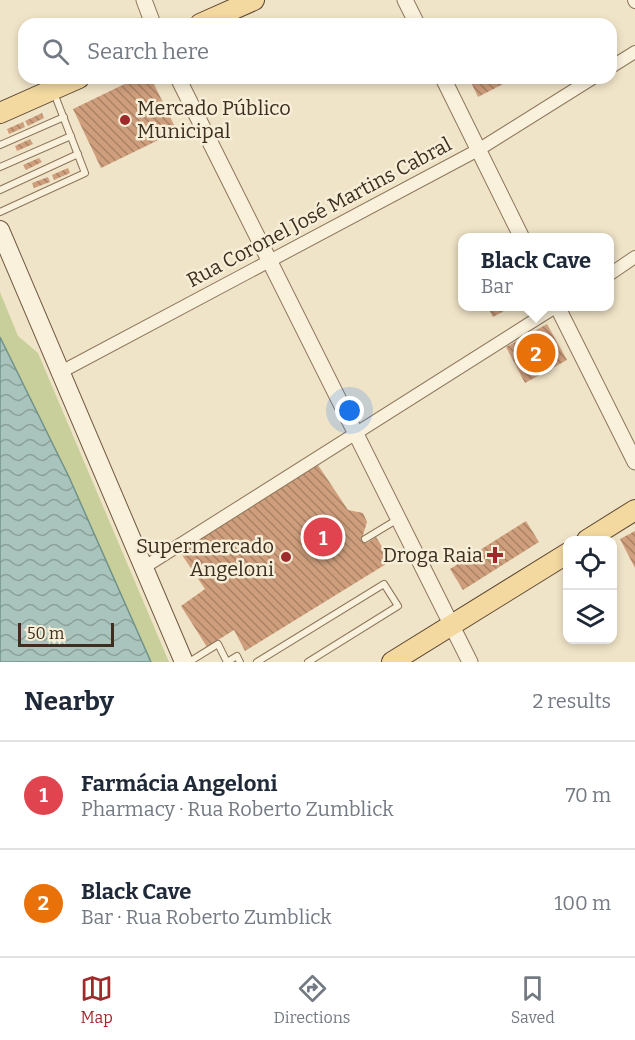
<!DOCTYPE html>
<html lang="en">
<head>
<meta charset="utf-8">
<style>
	:root { --surface:#fff; --page:#f6f6f7; --text:#1f2937; --muted:#747a83; --line:#e0e1e3; --accent:#9e2a2b }
	body { margin:0; font-family:Bitter,serif; background:var(--page); color:var(--text) }
	.controls { position:absolute; right:18px; bottom:18px; display:grid; overflow:hidden; border-radius:12px; box-shadow:0 3px 9px #0003 }
	.controls button { width:54px; height:54px; display:grid; place-items:center; padding:0; border:0; border-bottom:2px solid var(--line); background:var(--surface); color:var(--text); font:30px sans-serif }
	.scale { position:absolute; left:18px; bottom:15px; width:96px; box-sizing:border-box; padding-left:6px; border:3px solid #3d2e20; border-top:0; font-size:16px; line-height:21px; white-space:nowrap; color:#3d2e20; -webkit-text-stroke:4px #f7eed8; paint-order:stroke }
	.you { position:absolute; left:350px; top:411px; width:21px; height:21px; margin:-15px; border:4px solid #fff; border-radius:50%; background:#1a73e8; box-shadow:0 0 0 9px #1a73e833 }
	.badge { display:grid; place-items:center; width:39px; height:39px; border-radius:50%; background:var(--accent); color:#fff; font-size:20px; font-weight:700 }
	.pin { position:absolute; translate:-50% -50%; border:3px solid #fff; box-shadow:0 2px 6px #0006 }
	.popup { position:absolute; left:458px; top:233px; width:156px; height:78px; box-sizing:border-box; display:grid; place-content:center; border-radius:12px; background:var(--surface); filter:drop-shadow(0 2px 4px #0005); font-size:20px; white-space:nowrap; color:var(--muted) }
	.popup b { font-size:22px; color:var(--text) }
	.popup::after { content:''; position:absolute; left:50%; top:100%; margin-left:-12px; border:12px solid transparent; border-top-color:var(--surface) }
	.list { margin:0; padding:0; list-style:none }
	h2 { display:flex; justify-content:space-between; align-items:center; height:78px; margin:0; padding:0 24px; font-size:26px }
	h2 small { font-size:20px; font-weight:400; color:var(--muted) }
	.list li { display:grid; grid-template-columns:39px 1fr auto; gap:18px; align-items:center; box-sizing:border-box; height:108px; padding:0 24px; border-top:2px solid var(--line) }
	.list b { display:block; font-size:22px; white-space:nowrap }
	.list p { margin:0; font-size:20px; white-space:nowrap; color:var(--muted) }
	.list em { font-size:20px; font-style:normal; color:var(--muted) }
	.icon { flex:none; width:33px; height:33px; fill:none; stroke:currentColor; stroke-width:2; stroke-linecap:round; stroke-linejoin:round }
	.map { position:relative; flex:none; width:635px; height:662px; overflow:hidden }
	.search { position:absolute; background:var(--surface); box-shadow:0 3px 9px #0003; left:18px; right:18px; top:18px; height:66px; display:flex; align-items:center; gap:15px; box-sizing:border-box; padding:0 21px; border-radius:18px; color:var(--muted); font-size:22px }
	.sheet { height:294px; background:var(--surface) }
	nav { display:flex; justify-content:space-around; align-items:center; box-sizing:border-box; height:84px; border-top:2px solid var(--line); background:var(--surface); font-size:16px; color:var(--muted) }
	nav a { display:grid; justify-items:center; gap:3px }
	nav .on { color:var(--accent) }
	.map>svg:first-child { display:block }
</style>
</head>
<body>
<div class="map">
<svg width="635" height="662" viewBox="0 0 635 662">
	<defs>
		<pattern id="water-waves" width="16" height="10" patternUnits="userSpaceOnUse" patternTransform="scale(1.5)"><rect width="16" height="10" fill="#a9c4bc"/><path d="M0 5q4-4 8 0t8 0" fill="none" stroke="#8ba098"/></pattern>
		<pattern id="building-back-hatch" width="6" height="6" patternUnits="userSpaceOnUse" patternTransform="scale(1.5)"><rect width="6" height="6" fill="#cf9f7d"/><path d="M-1 5l2 2M0 0l6 6M5-1l2 2" fill="none" stroke="#a98266"/></pattern>
	</defs>
	<rect width="100%" height="100%" fill="#f0e4c8"/>
	<polygon fill="#c9cf9b" points="0,292 18,336 38,353 169,662 151,662 69,477 0,337"/>
	<polygon fill="url(#water-waves)" stroke="#6f938a" stroke-width="1.5" points="0,337 69,477 151,662 0,662"/>
	<g fill="url(#building-back-hatch)">
		<polygon points="137,78 151,78 177,131 101,168 73,109"/>
		<polygon points="469,78 515,78 478,97"/>
		<polygon points="42,113 44,118 28,126 25,121"/>
		<polygon points="23,122 25,127 9,134 7,129"/>
		<polygon points="30,139 33,144 17,151 15,146"/>
		<polygon points="39,158 42,162 26,170 23,165"/>
		<polygon points="68,168 70,173 54,180 52,175"/>
		<polygon points="48,177 50,182 34,188 32,183"/>
		<polygon points="487,306 513,306 493,317"/>
		<polygon points="547,324 567,360 525,383 506,347"/>
		<polygon points="318,465 348,510 363,513 367,522 363,535 367,543 376,537 391,561 245,651 234,630 207,647 181,606 205,589 180,552"/>
		<polygon points="526,521 539,542 463,590 450,569"/>
		<polygon points="635,531 635,568 620,539"/>
	</g>
	<g fill="none" stroke-linecap="round" stroke-linejoin="round">
		<defs>
			<g id="service">
				<polyline points="0,145 64,117"/>
				<polyline points="0,167 71,136"/>
				<polyline points="0,190 78,154"/>
				<polyline points="0,212 85,173 54,93"/>
				<polyline points="365,539 398,519"/>
				<polyline points="189,662 218,644 227,662 237,656 240,662"/>
				<polyline points="257,662 384,584 398,606 308,662"/>
			</g>
			<g id="minor">
				<polyline points="634,0 635,2"/>
				<polyline points="611,67 635,52"/>
				<polyline points="610,274 635,257"/>
				<polyline points="59,373 478,150 593,78"/>
				<polyline points="143,568 557,306"/>
			</g>
			<g id="tertiary">
				<polyline points="144,0 153,24"/>
				<polyline points="405,0 417,24"/>
				<polyline points="178,78 470,662"/>
				<polyline points="443,78 522,238"/>
				<polyline points="557,306 635,462"/>
			</g>
			<polyline id="secondary" points="0,230 184,662"/>
			<g id="primary">
				<polyline points="200,24 254,0"/>
				<polyline points="0,113 79,78"/>
				<polyline points="587,540 635,510"/>
				<polyline points="392,662 568,553"/>
			</g>
		</defs>
		<use href="#service" stroke="#8d765c" stroke-width="8"/>
		<use href="#minor" stroke="#8d765c" stroke-width="14"/>
		<use href="#tertiary" stroke="#8d765c" stroke-width="17"/>
		<use href="#secondary" stroke="#6f573f" stroke-width="20"/>
		<use href="#primary" stroke="#5b4430" stroke-width="22"/>
		<use href="#service" stroke="#faf1dc" stroke-width="6"/>
		<use href="#minor" stroke="#faf1dc" stroke-width="12"/>
		<use href="#tertiary" stroke="#faf1dc" stroke-width="15"/>
		<use href="#secondary" stroke="#faf1dc" stroke-width="18"/>
		<use href="#primary" stroke="#f3d9a0" stroke-width="20"/>
	</g>
	<g fill="#9e2a2b" stroke="#f7eed8" stroke-width="2">
		<circle cx="125" cy="120" r="6"/>
		<path d="M492 546h6v6h6v6h-6v6h-6v-6h-6v-6h6z"/>
		<circle cx="286" cy="557" r="6"/>
	</g>
	<g text-anchor="middle" dominant-baseline="central" stroke-width="5" stroke-linejoin="round" paint-order="stroke">
		<g font-size="20" fill="#3d2e20" stroke="#f7eed8" text-anchor="end">
			<text x="137" y="108" text-anchor="start">Mercado Público<tspan x="137" dy="23">Municipal</tspan></text>
			<text x="274" y="546">Supermercado<tspan x="274" dy="23">Angeloni</tspan></text>
			<text x="483" y="555">Droga Raia</text>
		</g>
		<g font-size="20" fill="#3d2e20" stroke="#f7eed8">
			<text transform="translate(319 212) rotate(-28)">Rua Coronel José Martins Cabral</text>
		</g>
	</g>
</svg>
<div class="controls">
<button><svg class="icon" aria-label="locate" viewBox="0 0 24 24"><circle cx="12" cy="12" r="6"/><path d="M12 2v4M12 18v4M2 12h4M18 12h4"/></svg></button>
<button><svg class="icon" aria-label="layers" viewBox="0 0 24 24"><path d="M12 4l9 5-9 5-9-5zM3 14l9 5 9-5"/></svg></button>
</div>
<div class="scale">50 m</div>
<div class="you"></div>
<div class="pin badge" style="left:323px;top:537px;background:#e0444e">1</div>
<div class="pin badge" style="left:536px;top:353px;background:#e8710a">2</div>
<div class="popup"><b>Black Cave</b>Bar</div>
<div class="search"><svg class="icon" aria-label="search" viewBox="0 0 24 24"><circle cx="10" cy="10" r="6"/><path d="M15 15l6 6"/></svg>Search here</div>
</div>
<section class="sheet">
<h2>Nearby<small>2 results</small></h2>
<ul class="list">
<li><span class="badge" style="background:#e0444e">1</span><div><b>Farmácia Angeloni</b><p>Pharmacy · Rua Roberto Zumblick</p></div><em>70 m</em></li>
<li><span class="badge" style="background:#e8710a">2</span><div><b>Black Cave</b><p>Bar · Rua Roberto Zumblick</p></div><em>100 m</em></li>
</ul>
</section>
<nav>
<a class="on"><svg class="icon" aria-label="map" viewBox="0 0 24 24"><path d="M3 6l6-2 6 2 6-2v14l-6 2-6-2-6 2zM9 4v14M15 6v14"/></svg>Map</a>
<a><svg class="icon" aria-label="directions" viewBox="0 0 24 24"><path d="M12 3l9 9-9 9-9-9zM9 14v-3h6M13 9l2 2-2 2"/></svg>Directions</a>
<a><svg class="icon" aria-label="saved" viewBox="0 0 24 24"><path d="M7 4h10v16l-5-4-5 4z"/></svg>Saved</a>
</nav>
</body>
</html>
